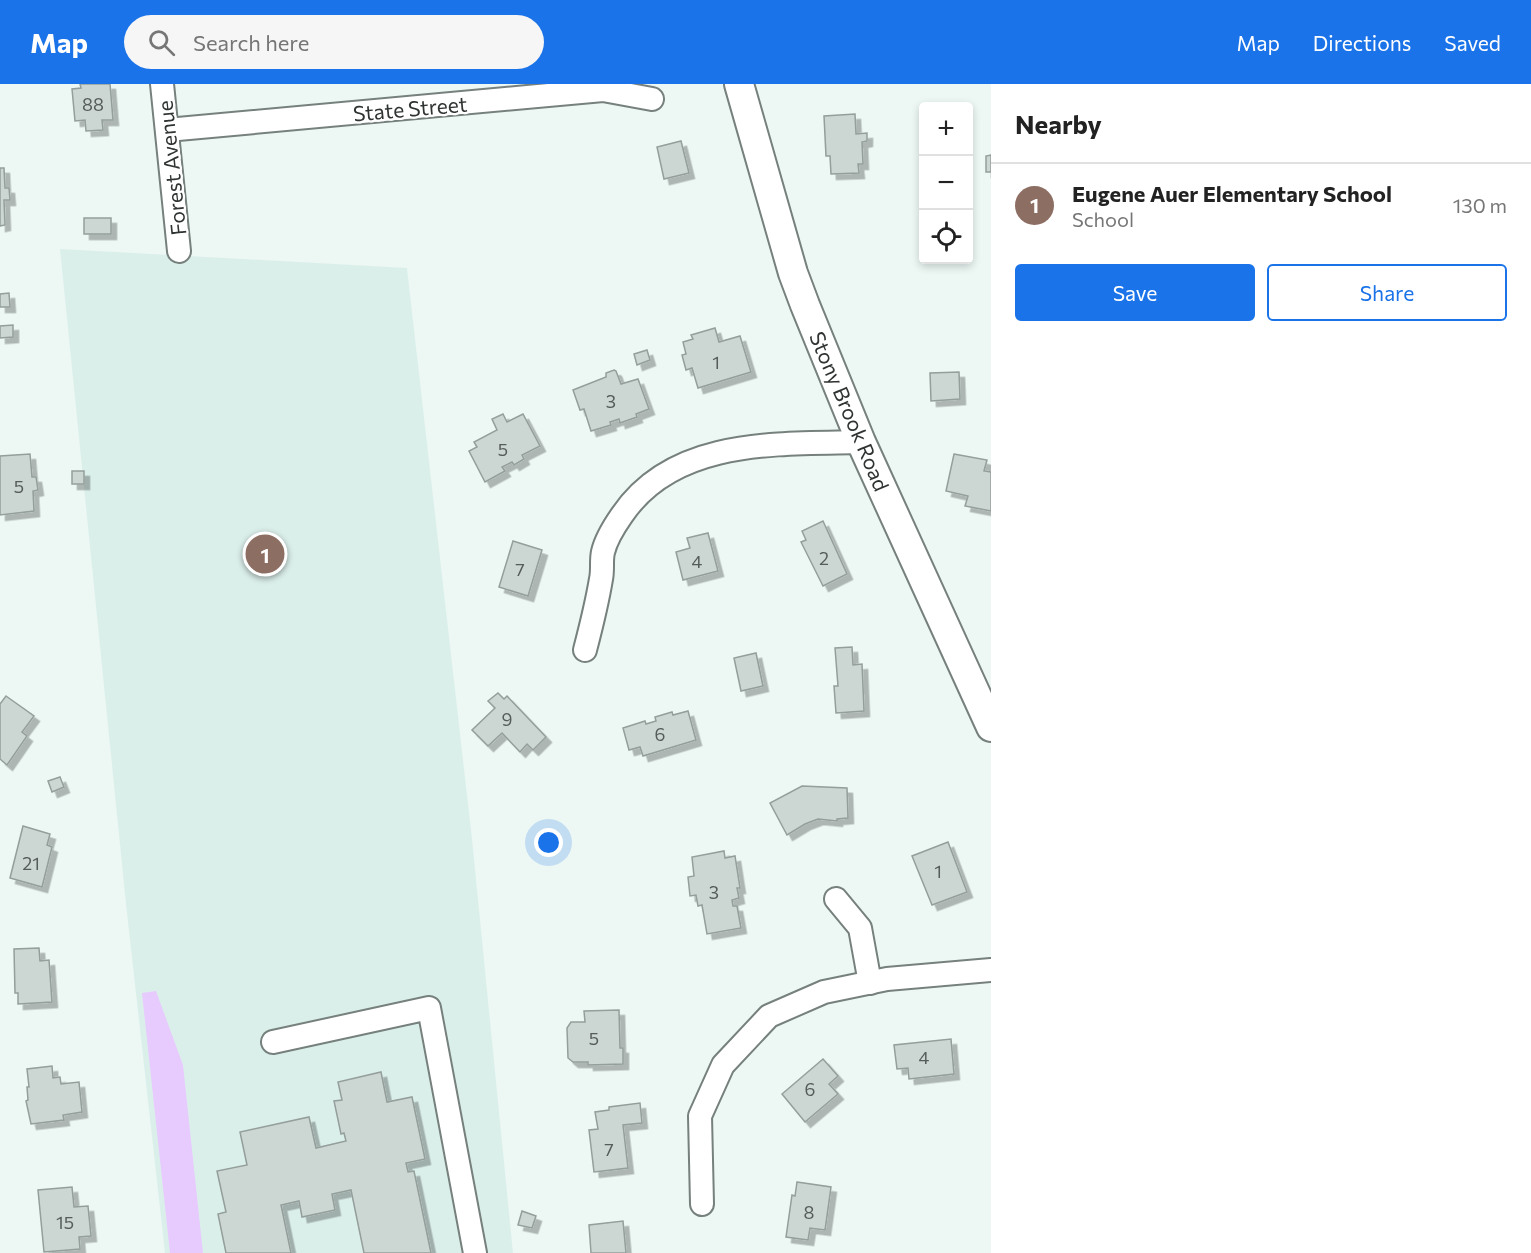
<!DOCTYPE html>
<html lang="en">
<head>
<meta charset="utf-8">
<style>
	:root { --surface:#fff; --page:#f6f6f6; --text:#222; --muted:#767676; --line:#e0e0e0; --accent:#1a73e8 }
	body { margin:0; font-family:Commissioner,sans-serif; background:var(--page); color:var(--text) }
	.controls { position:absolute; right:18px; top:18px; display:grid; overflow:hidden; border-radius:6px; box-shadow:0 3px 9px #0003 }
	.controls button { width:54px; height:54px; display:grid; place-items:center; padding:0; border:0; border-bottom:2px solid var(--line); background:var(--surface); color:var(--text); font:30px sans-serif }
	.you { position:absolute; left:549px; top:759px; width:21px; height:21px; margin:-15px; border:4px solid #fff; border-radius:50%; background:#1a73e8; box-shadow:0 0 0 9px #1a73e833 }
	.badge { display:grid; place-items:center; width:39px; height:39px; border-radius:50%; background:var(--accent); color:#fff; font-size:20px; font-weight:700 }
	.pin { position:absolute; translate:-50% -50%; border:3px solid #fff; box-shadow:0 2px 6px #0006 }
	.list { margin:0; padding:0; list-style:none }
	h2 { display:flex; justify-content:space-between; align-items:center; height:78px; margin:0; padding:0 24px; font-size:26px }
	h2 small { font-size:20px; font-weight:400; color:var(--muted) }
	.list li { display:grid; grid-template-columns:39px 1fr auto; gap:18px; align-items:center; box-sizing:border-box; height:84px; padding:0 24px; border-top:2px solid var(--line) }
	.list b { display:block; font-size:22px; white-space:nowrap }
	.list p { margin:0; font-size:20px; white-space:nowrap; color:var(--muted) }
	.list em { font-size:20px; font-style:normal; color:var(--muted) }
	.actions { display:flex; gap:12px; padding:18px 24px }
	.actions a { flex:1; padding:14px 0; border:2px solid var(--accent); border-radius:6px; text-align:center; font-size:21px; color:var(--accent) }
	.actions .main { background:var(--accent); color:#fff }
	.icon { flex:none; width:33px; height:33px; fill:none; stroke:currentColor; stroke-width:2; stroke-linecap:round; stroke-linejoin:round }
	.map { position:relative; flex:none; width:991px; height:1169px; overflow:hidden }
	header { display:flex; align-items:center; gap:36px; box-sizing:border-box; height:84px; padding:0 30px; background:var(--accent); color:#fff }
	header strong { font-size:28px }
	nav { display:flex; gap:33px; margin-inline-start:auto; font-size:21px }
	.search { width:420px; height:54px; background:var(--page); display:flex; align-items:center; gap:15px; box-sizing:border-box; padding:0 21px; border-radius:33px; color:var(--muted); font-size:22px }
	main { display:flex }
	aside { flex:1; background:var(--surface) }
	.map>svg:first-child { display:block }
</style>
</head>
<body>
<header>
<strong>Map</strong>
<div class="search"><svg class="icon" aria-label="search" viewBox="0 0 24 24"><circle cx="10" cy="10" r="6"/><path d="M15 15l6 6"/></svg>Search here</div>
<nav><a>Map</a><a>Directions</a><a>Saved</a></nav>
</header>
<main>
<div class="map">
<svg width="991" height="1169" viewBox="0 0 991 1169">
	<defs>
		<filter id="shadow"><feDropShadow dx="5.5" dy="5.5" stdDeviation="0" flood-color="#0004"/></filter>
	</defs>
	<rect width="100%" height="100%" fill="#edf8f5"/>
	<polygon fill="#dbefea" points="60,165 407,184 472,755 513,1169 165,1169 126,820"/>
	<polygon fill="#e7cbfe" points="156,907 183,981 203,1169 170,1169 142,909"/>
	<g fill="#ccd7d4" stroke="#949e9b" stroke-width="1.5" filter="url(#shadow)">
		<polygon points="80,0 110,0 113,36 102,36 103,46 86,47 85,36 75,37 72,5 81,4"/>
		<polygon points="855,30 856,50 867,49 867,57 862,58 863,80 858,80 859,89 831,90 830,72 826,72 824,32"/>
		<polygon points="681,57 689,89 664,95 657,63"/>
		<polygon points="991,71 991,88 986,88 986,72"/>
		<polygon points="0,84 4,84 5,104 9,104 10,116 4,116 5,141 0,142"/>
		<rect x="84" y="134" width="27" height="16"/>
		<polygon points="9,209 10,223 0,223 0,210"/>
		<polygon points="13,241 13,253 0,254 0,242"/>
		<polygon points="715,244 719,258 740,252 751,288 698,304 692,284 686,286 682,271 686,270 683,258 693,255 691,251"/>
		<polygon points="647,266 650,276 637,281 634,270"/>
		<polygon points="614,286 616,287 621,300 638,295 649,325 636,330 637,333 620,339 619,335 610,338 611,341 591,347 584,325 580,326 573,306 606,293 606,289"/>
		<polygon points="959,288 960,315 931,317 930,289"/>
		<polygon points="503,330 507,338 523,330 540,362 522,371 524,375 514,381 512,378 502,383 505,387 485,398 469,367 477,363 474,358 497,346 492,335"/>
		<polygon points="30,370 32,393 36,393 38,406 33,407 34,427 0,431 0,372"/>
		<polygon points="954,370 987,376 984,387 991,388 991,427 965,422 968,412 946,407"/>
		<rect x="72" y="387" width="12" height="13"/>
		<polygon points="823,437 847,490 823,502 801,458 806,456 802,447"/>
		<polygon points="708,449 718,487 683,496 676,468 690,464 687,454"/>
		<polygon points="513,457 542,466 528,512 499,503"/>
		<polygon points="852,563 853,581 862,580 864,627 836,629 834,602 838,602 835,564"/>
		<polygon points="756,569 763,602 741,607 734,574"/>
		<polygon points="498,609 504,615 507,612 546,653 533,666 527,660 520,668 502,649 488,662 472,646 495,624 488,617"/>
		<polygon points="6,612 34,632 22,648 27,652 7,681 0,675 0,620"/>
		<polygon points="688,627 696,656 643,672 640,663 629,666 623,644 645,637 646,640 656,637 655,633 672,628 673,631"/>
		<polygon points="60,693 64,703 52,708 48,697"/>
		<polygon points="802,702 847,704 848,734 837,735 837,737 818,735 805,740 787,751 770,719"/>
		<polygon points="23,742 50,750 47,761 52,763 42,803 10,794"/>
		<polygon points="948,758 967,808 932,821 912,772"/>
		<polygon points="724,767 725,774 735,772 740,804 737,804 739,814 732,816 733,822 737,822 741,844 707,850 702,821 698,822 696,811 690,812 688,793 694,792 692,773"/>
		<polygon points="39,864 40,877 49,876 52,918 18,920 18,909 15,909 14,865"/>
		<polygon points="619,926 620,964 623,964 623,980 588,981 588,978 573,978 568,974 567,944 571,938 585,938 584,927"/>
		<polygon points="951,955 954,990 909,995 908,984 897,985 894,961"/>
		<polygon points="823,975 838,992 829,1000 838,1010 805,1038 782,1010"/>
		<polygon points="52,982 53,994 60,993 61,1000 79,998 82,1028 63,1031 64,1036 31,1040 26,1017 28,1016 27,1003 29,1003 27,985"/>
		<polygon points="381,988 387,1018 412,1013 425,1075 406,1079 408,1088 414,1087 431,1169 364,1169 351,1106 332,1110 335,1126 302,1133 299,1117 281,1121 291,1169 226,1169 218,1130 226,1128 217,1087 247,1081 240,1048 309,1033 316,1064 346,1057 344,1049 341,1050 334,1017 342,1016 338,998"/>
		<polygon points="640,1019 642,1039 623,1041 628,1084 594,1088 589,1046 598,1045 595,1028 609,1026 609,1023"/>
		<polygon points="797,1098 831,1103 825,1146 810,1144 808,1156 786,1153 792,1111 795,1112"/>
		<polygon points="72,1103 74,1123 88,1122 91,1152 79,1153 80,1165 44,1168 38,1106"/>
		<polygon points="522,1127 536,1132 532,1144 518,1141"/>
		<polygon points="623,1137 626,1169 591,1169 589,1141"/>
	</g>
	<g fill="none" stroke-linecap="round" stroke-linejoin="round">
		<defs>
			<g id="minor">
				<polyline points="162,0 179,167"/>
				<polyline points="167,46 603,6 652,15"/>
				<path d="M585,566C591,543 597,519 601,495C603,486 601,476 603,468C606,455 615,441 622,431C674,354 778,360 861,358"/>
				<polyline points="836,815 860,844 870,899"/>
				<polyline points="273,958 429,924 475,1169"/>
				<polyline points="702,1120 700,1032 723,981 769,932 824,908 887,895 991,886"/>
			</g>
			<polyline id="major" points="739,0 793,189 805,221 861,358 991,643"/>
		</defs>
		<use href="#minor" stroke="#76807d" stroke-width="26"/>
		<use href="#major" stroke="#76807d" stroke-width="32"/>
		<use href="#minor" stroke="#fff" stroke-width="22"/>
		<use href="#major" stroke="#fff" stroke-width="28"/>
	</g>
	<g text-anchor="middle" dominant-baseline="central" stroke-width="4.5" stroke-linejoin="round" paint-order="stroke">
		<g font-size="18" fill="#565c5a">
			<text x="93" y="20">88</text>
			<text x="716" y="278">1</text>
			<text x="611" y="317">3</text>
			<text x="503" y="365">5</text>
			<text x="19" y="402">5</text>
			<text x="824" y="474">2</text>
			<text x="697" y="477">4</text>
			<text x="520" y="485">7</text>
			<text x="507" y="635">9</text>
			<text x="660" y="650">6</text>
			<text x="31" y="779">21</text>
			<text x="938" y="787">1</text>
			<text x="714" y="808">3</text>
			<text x="594" y="954">5</text>
			<text x="924" y="973">4</text>
			<text x="810" y="1005">6</text>
			<text x="609" y="1065">7</text>
			<text x="809" y="1128">8</text>
			<text x="65" y="1138">15</text>
		</g>
		<g font-size="21" fill="#2f3332" stroke="#fff">
			<text transform="translate(410 24) rotate(-5)">State Street</text>
			<text transform="translate(171 84) rotate(-96)">Forest Avenue</text>
			<text transform="translate(850 327) rotate(67)">Stony Brook Road</text>
		</g>
	</g>
</svg>
<div class="controls">
<button>+</button>
<button>−</button>
<button><svg class="icon" aria-label="locate" viewBox="0 0 24 24"><circle cx="12" cy="12" r="6"/><path d="M12 2v4M12 18v4M2 12h4M18 12h4"/></svg></button>
</div>
<div class="you"></div>
<div class="pin badge" style="left:265px;top:470px;background:#8d6e63">1</div>
</div>
<aside>
<h2>Nearby<small></small></h2>
<ul class="list">
<li><span class="badge" style="background:#8d6e63">1</span><div><b>Eugene Auer Elementary School</b><p>School</p></div><em>130 m</em></li>
</ul>
<div class="actions"><a class="main">Save</a><a>Share</a></div>
</aside>
</main>
</body>
</html>
